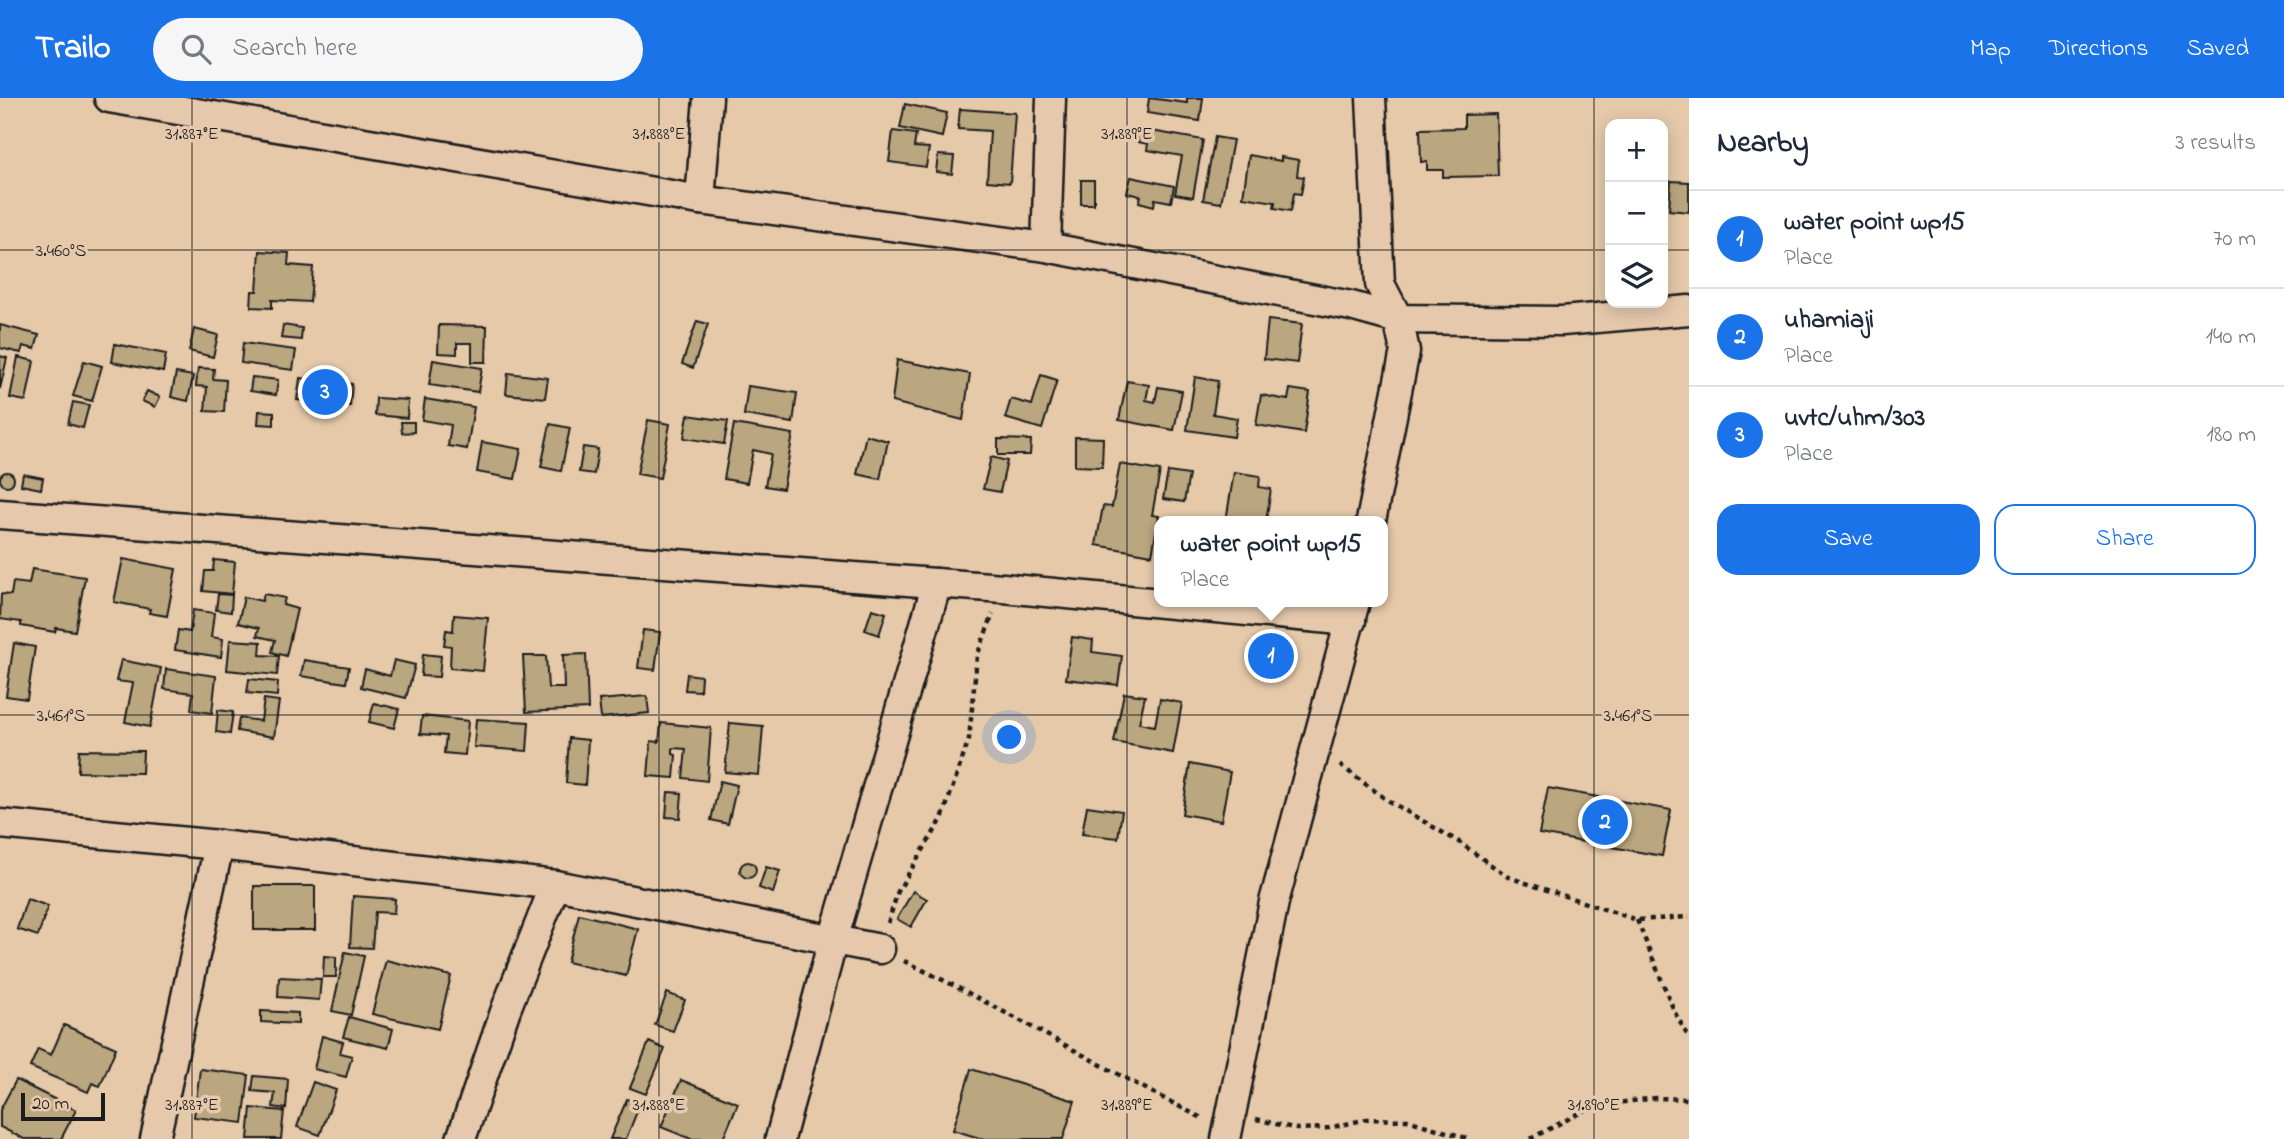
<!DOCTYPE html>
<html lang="en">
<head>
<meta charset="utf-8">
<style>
	:root { --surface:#fff; --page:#f6f6f7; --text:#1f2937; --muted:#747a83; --line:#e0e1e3; --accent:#1a73e8 }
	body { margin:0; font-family:"Indie Flower",sans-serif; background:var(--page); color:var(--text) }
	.controls { position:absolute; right:21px; top:21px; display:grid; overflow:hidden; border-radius:14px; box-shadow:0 4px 18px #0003 }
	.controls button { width:63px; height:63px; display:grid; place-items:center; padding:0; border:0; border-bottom:2px solid var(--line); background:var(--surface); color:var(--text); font:35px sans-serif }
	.scale { position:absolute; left:21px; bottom:18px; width:84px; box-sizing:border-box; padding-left:7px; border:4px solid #1c1c1c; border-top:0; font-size:19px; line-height:24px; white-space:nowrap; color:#1c1c1c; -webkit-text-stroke:5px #e6c9ad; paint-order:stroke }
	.you { position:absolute; left:1010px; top:640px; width:24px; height:24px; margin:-18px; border:5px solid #fff; border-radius:50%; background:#1a73e8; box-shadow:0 0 0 10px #1a73e833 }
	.badge { display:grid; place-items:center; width:46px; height:46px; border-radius:50%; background:var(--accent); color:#fff; font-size:23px; font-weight:700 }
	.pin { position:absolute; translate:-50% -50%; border:4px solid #fff; box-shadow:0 2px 7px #0006 }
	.popup { position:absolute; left:1154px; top:418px; width:234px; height:91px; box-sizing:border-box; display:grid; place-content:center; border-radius:14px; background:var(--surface); filter:drop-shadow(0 2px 5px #0005); font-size:23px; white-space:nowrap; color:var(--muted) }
	.popup b { font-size:26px; color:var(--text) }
	.popup::after { content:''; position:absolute; left:50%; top:100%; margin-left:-14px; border:14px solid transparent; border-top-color:var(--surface) }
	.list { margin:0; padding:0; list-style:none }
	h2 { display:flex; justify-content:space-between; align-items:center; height:91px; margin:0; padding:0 28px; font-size:30px }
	h2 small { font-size:23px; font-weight:400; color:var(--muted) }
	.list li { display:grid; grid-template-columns:46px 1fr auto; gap:21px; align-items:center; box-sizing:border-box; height:98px; padding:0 28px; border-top:2px solid var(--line) }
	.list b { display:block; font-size:26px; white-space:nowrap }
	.list p { margin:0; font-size:23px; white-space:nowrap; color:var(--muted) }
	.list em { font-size:23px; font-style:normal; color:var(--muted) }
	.actions { display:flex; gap:14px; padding:21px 28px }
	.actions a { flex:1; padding:16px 0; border:2px solid var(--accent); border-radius:21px; text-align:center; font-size:24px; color:var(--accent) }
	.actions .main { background:var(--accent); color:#fff }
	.icon { flex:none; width:38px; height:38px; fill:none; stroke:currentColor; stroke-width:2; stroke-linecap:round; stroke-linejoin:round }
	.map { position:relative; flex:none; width:1689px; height:1041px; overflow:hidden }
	header { display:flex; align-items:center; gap:42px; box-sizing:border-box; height:98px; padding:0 35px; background:var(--accent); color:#fff }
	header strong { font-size:33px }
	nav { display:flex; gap:38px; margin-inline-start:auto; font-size:24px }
	.search { width:490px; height:63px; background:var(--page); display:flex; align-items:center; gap:18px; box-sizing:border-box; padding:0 24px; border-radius:38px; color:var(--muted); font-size:26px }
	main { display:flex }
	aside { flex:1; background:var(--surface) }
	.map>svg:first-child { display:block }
</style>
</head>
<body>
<header>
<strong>Trailo</strong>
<div class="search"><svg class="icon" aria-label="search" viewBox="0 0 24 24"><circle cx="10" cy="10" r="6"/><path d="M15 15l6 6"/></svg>Search here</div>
<nav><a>Map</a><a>Directions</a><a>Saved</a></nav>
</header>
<main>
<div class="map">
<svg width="1689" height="1041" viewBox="0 0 1689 1041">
	<rect width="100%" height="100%" fill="#e5c9a9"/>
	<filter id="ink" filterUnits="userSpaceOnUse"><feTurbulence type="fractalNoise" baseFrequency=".0143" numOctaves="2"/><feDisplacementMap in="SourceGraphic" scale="14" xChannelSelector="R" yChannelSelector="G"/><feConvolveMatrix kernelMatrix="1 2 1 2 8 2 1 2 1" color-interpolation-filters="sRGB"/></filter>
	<g filter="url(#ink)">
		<g fill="#baa780" stroke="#1c1c1c" stroke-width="2">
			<polygon points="1149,0 1187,5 1187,0 1203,0 1200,23 1147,15"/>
			<polygon points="905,6 947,15 942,39 900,30"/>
			<polygon points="960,11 1015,15 1010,85 987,83 990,33 958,31"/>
			<polygon points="1496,16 1498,78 1443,79 1443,72 1427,72 1427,63 1421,64 1420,31 1464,30 1464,17"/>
			<polygon points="1140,31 1203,42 1193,99 1175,96 1182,58 1147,52 1148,46 1138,44"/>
			<polygon points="893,33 916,36 914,49 929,50 926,69 889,64"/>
			<polygon points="1215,39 1233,42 1221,105 1203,102"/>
			<polygon points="938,57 954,58 952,76 936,74"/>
			<polygon points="1249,57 1281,63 1281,59 1299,62 1297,78 1304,79 1301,96 1294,95 1291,113 1274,110 1275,104 1243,99"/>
			<polygon points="1131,79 1174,88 1171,104 1155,101 1154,108 1139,104 1141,98 1127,95"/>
			<rect x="1081" y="82" width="13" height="24"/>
			<polygon points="1671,83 1689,84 1689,114 1669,112"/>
			<polygon points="260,153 289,155 288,167 313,169 310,204 272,202 272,210 251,209 252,193 257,193"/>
			<polygon points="1268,222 1302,226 1297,265 1264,261"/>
			<polygon points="697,223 708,226 693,270 682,266"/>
			<polygon points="0,227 39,237 35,251 23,248 21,255 0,250"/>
			<polygon points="283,227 302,230 301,242 281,240"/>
			<polygon points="439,227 487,228 486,264 472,264 472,245 457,245 457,256 438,255"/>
			<polygon points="194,231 218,237 213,259 189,253"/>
			<polygon points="243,245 296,252 293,272 241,265"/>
			<polygon points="115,246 166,256 163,274 112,264"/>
			<polygon points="0,258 7,260 0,291"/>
			<polygon points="18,259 34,263 26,303 10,300"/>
			<polygon points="433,262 482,270 478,294 429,287"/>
			<polygon points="897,262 970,276 963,322 892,304"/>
			<polygon points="84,263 102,268 92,303 73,298"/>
			<polygon points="198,270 214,271 213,281 226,282 224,314 205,313 207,289 196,288"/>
			<polygon points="176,275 193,278 188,303 171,299"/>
			<polygon points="508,275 548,280 545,300 506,296"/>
			<polygon points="1041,277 1057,282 1042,331 1005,320 1011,301 1032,307"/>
			<polygon points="252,279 278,282 276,297 250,293"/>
			<polygon points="1195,279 1218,283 1213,316 1237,320 1234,339 1187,332"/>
			<polygon points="300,280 352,286 350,308 297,302"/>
			<polygon points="1127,283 1149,287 1146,302 1155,304 1158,289 1182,293 1174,332 1119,322"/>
			<polygon points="748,288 797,295 793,325 744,317"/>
			<polygon points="1290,291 1310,294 1304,335 1256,327 1261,297 1288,302"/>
			<polygon points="147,293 160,299 155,309 142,303"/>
			<polygon points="376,300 408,302 407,320 375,317"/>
			<polygon points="425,301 474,309 467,351 448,348 451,327 422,322"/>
			<polygon points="73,304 89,307 83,330 68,326"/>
			<polygon points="259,313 274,314 274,327 258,326"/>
			<polygon points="688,317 728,323 724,346 684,340"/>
			<polygon points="648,322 670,326 660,380 637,376"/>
			<polygon points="401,324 414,324 414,334 402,335"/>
			<polygon points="550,326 570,330 561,373 541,369"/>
			<polygon points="734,326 793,336 783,391 765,388 771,356 753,352 747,385 724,381"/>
			<polygon points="866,337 888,343 880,381 857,376"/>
			<polygon points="1075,339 1103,340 1102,369 1075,368"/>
			<polygon points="998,341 1031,342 1030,357 998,357"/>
			<polygon points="482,344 521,351 515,381 477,374"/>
			<polygon points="583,349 598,351 594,376 579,374"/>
			<polygon points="991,359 1007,363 1000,394 983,391"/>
			<polygon points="1120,366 1160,373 1152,417 1159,418 1152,457 1096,447 1103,408 1112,409"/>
			<polygon points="1168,374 1189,377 1184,404 1163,401"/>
			<polygon points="1234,374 1260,378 1259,389 1271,391 1266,423 1226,423"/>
			<circle cx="7" cy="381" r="7"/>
			<polygon points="23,376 43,380 41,391 21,387"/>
			<polygon points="123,461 176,471 167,518 149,515 150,511 114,504"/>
			<polygon points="214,462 235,464 232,496 203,493 205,473 213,473"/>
			<polygon points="32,471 85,479 75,533 56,530 55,534 21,528 21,524 0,521 1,496 11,497 13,484 29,486"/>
			<polygon points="218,496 232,497 231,514 216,512"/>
			<polygon points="264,496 285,500 283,507 297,511 286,558 272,554 275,542 257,538 259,530 238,525 244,499 262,503"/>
			<polygon points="872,511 886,515 879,537 865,532"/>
			<polygon points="193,512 214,515 211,539 223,541 221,559 175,552 178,532 190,534"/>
			<polygon points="454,517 488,520 483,573 450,570 451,548 444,547 446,532 453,533"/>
			<polygon points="643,532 660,534 655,572 638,570"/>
			<polygon points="1072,539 1093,542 1092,554 1122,558 1118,587 1066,581"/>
			<polygon points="230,542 261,544 260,557 279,558 277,577 227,572"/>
			<polygon points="14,545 35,549 27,601 6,598"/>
			<polygon points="1266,550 1279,553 1276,566 1263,564"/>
			<polygon points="423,556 441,558 439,579 421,578"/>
			<polygon points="586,556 588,611 526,614 523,558 546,558 548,590 564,590 563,557"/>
			<polygon points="121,562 161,570 150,629 125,624 133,585 116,583"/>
			<polygon points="304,562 349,569 346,585 301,578"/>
			<polygon points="394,562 415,567 406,600 361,589 365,571 390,578"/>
			<polygon points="166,571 216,578 212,615 191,612 193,595 164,591"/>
			<polygon points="687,576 701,578 700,593 685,592"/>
			<polygon points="249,581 278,584 277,598 247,595"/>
			<polygon points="1124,595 1145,598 1139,625 1155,628 1160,601 1182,605 1173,655 1114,644"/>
			<polygon points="647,598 649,615 601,620 599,602"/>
			<polygon points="264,601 279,603 274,639 237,633 239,620 261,623"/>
			<polygon points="374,605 399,611 394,630 369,624"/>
			<polygon points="218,612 233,614 230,636 216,634"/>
			<polygon points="422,618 468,623 465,657 444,655 446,638 420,636"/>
			<polygon points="476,621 529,624 527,653 474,649"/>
			<polygon points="661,625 711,630 707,683 683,680 686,651 673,650 673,656 676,657 674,680 648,678 651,643 659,644"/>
			<polygon points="730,625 763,628 759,677 725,674"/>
			<polygon points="569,640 588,642 585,687 566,685"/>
			<polygon points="79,652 143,653 142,675 78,674"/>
			<polygon points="1190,666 1230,674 1221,723 1182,716"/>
			<polygon points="720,683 737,687 728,726 711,722"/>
			<polygon points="1548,690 1671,712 1662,758 1539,736"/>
			<polygon points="668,694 682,695 680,720 666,719"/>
			<polygon points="1087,708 1122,713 1118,740 1082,736"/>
			<circle cx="748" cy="772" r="8"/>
			<polygon points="766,769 780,773 773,795 759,790"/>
			<rect x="254" y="788" width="61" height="44"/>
			<polygon points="913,793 927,801 911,829 897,821"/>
			<polygon points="353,798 395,801 394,815 375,814 372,850 350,849"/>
			<polygon points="27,801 48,808 38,838 17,831"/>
			<polygon points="579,816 638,831 626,878 567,864"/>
			<polygon points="345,854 364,858 351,917 332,913"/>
			<polygon points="324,858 336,859 336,879 323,879"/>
			<polygon points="386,862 451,878 438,931 372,916"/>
			<polygon points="279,879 321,881 319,902 278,899"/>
			<polygon points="667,895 685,902 673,933 655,927"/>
			<polygon points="261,913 298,915 298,926 261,924"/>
			<polygon points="349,919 393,931 388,950 343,939"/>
			<polygon points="64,927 116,950 100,988 92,985 88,994 30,969 38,951 51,957"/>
			<polygon points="322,938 343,944 340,955 352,958 346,979 314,971"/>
			<polygon points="649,944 665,951 646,996 630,990"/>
			<polygon points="200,971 249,977 243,1025 194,1019"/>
			<polygon points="971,971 1075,1003 1063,1041 983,1041 953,1032"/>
			<polygon points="254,978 288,981 286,1011 273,1009 275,995 252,993"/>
			<polygon points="16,982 76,1012 61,1041 24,1041 0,1029 0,1012"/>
			<polygon points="681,982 738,1005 723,1041 691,1041 661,1029"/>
			<polygon points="313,984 336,992 320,1037 297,1029"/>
			<polygon points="627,1001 640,1006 626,1041 610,1041"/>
			<polygon points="251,1010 284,1013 281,1041 248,1041"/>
		</g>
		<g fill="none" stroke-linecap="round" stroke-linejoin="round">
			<defs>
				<g id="minor">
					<polyline points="109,0 700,102 1046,149 1351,208 1398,221 1562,223 1689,212"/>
					<polyline points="700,102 708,0"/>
					<polyline points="1046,149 1051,0"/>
					<polyline points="0,416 1003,490 1351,523"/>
					<polyline points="1371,423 1405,253 1398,221 1380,186 1371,0"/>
					<polyline points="0,726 219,747 555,787 880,851"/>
					<polyline points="155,1041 219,747"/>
					<polyline points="461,1041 506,911 555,787"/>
					<polyline points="780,1041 833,842 937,485"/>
					<polyline points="1226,1041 1274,804 1355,504"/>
				</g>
			</defs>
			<use href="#minor" stroke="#1c1c1c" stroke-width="33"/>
			<g stroke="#1c1c1c" stroke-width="4.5" stroke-dasharray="5 5" stroke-linecap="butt">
				<polyline points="1340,667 1387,702 1459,744 1508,779 1637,822 1689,819"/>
				<polyline points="1637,822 1675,915 1689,940"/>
				<polyline points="888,825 898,793 942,721 969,641 977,558 993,516"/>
				<path d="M904,863C1005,911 1102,970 1202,1020"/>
				<polyline points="1256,1021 1297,1031 1329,1030 1367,1021 1407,1022 1470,1041"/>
				<polyline points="1530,1041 1593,1008 1656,1000 1689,1001"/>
			</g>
			<use href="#minor" stroke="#e6c9ad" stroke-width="28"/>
		</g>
	</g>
	<path fill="none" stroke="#1c1c1c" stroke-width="2" stroke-opacity="0.45" d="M192,0V1041M659,0V1041M1127,0V1041M1594,0V1041M0,152H1610M1663,152H1689M0,617H1689"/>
	<g font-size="18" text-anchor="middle" fill="#1c1c1c" stroke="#e6c9ad" stroke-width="7" stroke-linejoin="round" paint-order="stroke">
		<text x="192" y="41">31.887°E</text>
		<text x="659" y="41">31.888°E</text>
		<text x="1127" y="41">31.889°E</text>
		<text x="61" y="158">3.460°S</text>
		<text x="61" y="623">3.461°S</text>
		<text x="1628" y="623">3.461°S</text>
		<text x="192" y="1012">31.887°E</text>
		<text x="659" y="1012">31.888°E</text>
		<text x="1127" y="1012">31.889°E</text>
		<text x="1594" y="1012">31.890°E</text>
	</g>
</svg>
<div class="controls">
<button>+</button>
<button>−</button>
<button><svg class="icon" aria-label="layers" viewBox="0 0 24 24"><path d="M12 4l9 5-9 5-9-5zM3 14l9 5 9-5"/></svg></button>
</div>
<div class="scale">20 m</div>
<div class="you"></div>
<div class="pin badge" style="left:1271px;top:558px">1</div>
<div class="popup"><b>water point wp15</b>Place</div>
<div class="pin badge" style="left:1605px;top:724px">2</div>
<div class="pin badge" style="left:325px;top:294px">3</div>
</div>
<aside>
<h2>Nearby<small>3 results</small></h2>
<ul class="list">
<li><span class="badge">1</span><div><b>water point wp15</b><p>Place</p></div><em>70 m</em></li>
<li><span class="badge">2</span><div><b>uhamiaji</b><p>Place</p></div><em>140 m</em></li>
<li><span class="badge">3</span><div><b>uvtc/uhm/303</b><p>Place</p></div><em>180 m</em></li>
</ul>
<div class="actions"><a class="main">Save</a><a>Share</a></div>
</aside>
</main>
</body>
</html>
